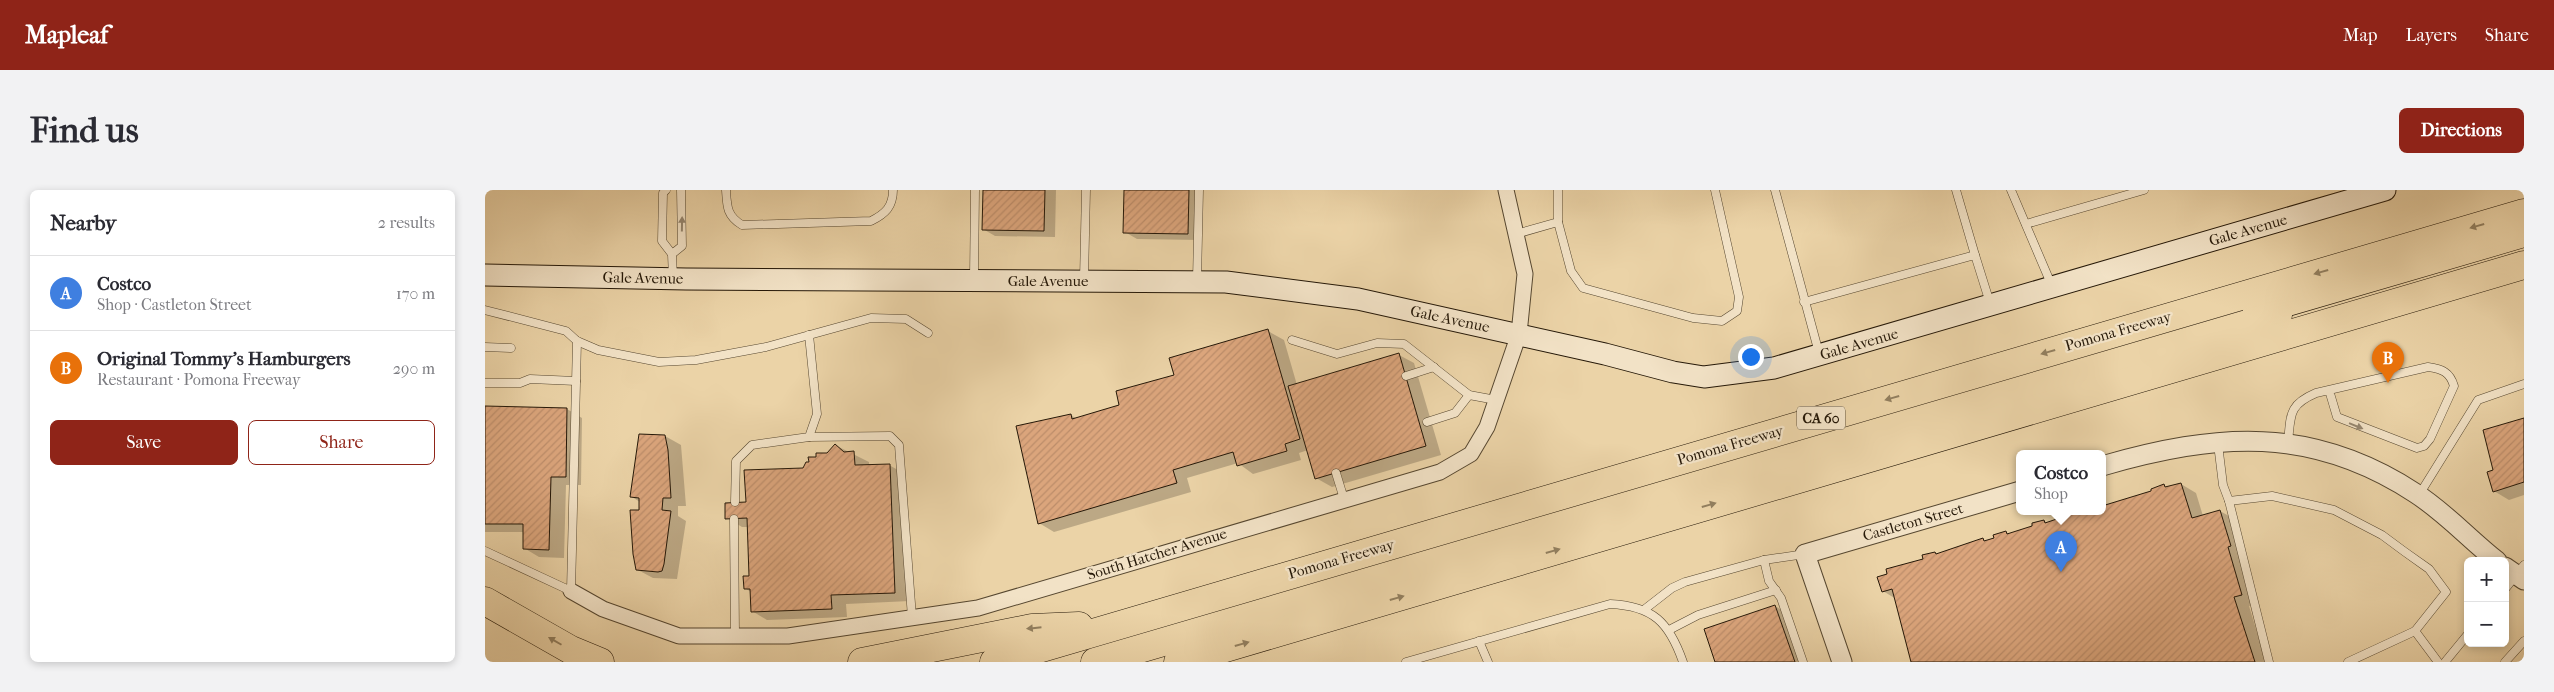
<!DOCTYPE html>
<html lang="en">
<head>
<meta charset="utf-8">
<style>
	:root { --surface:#fff; --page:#f2f2f3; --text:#2b2b33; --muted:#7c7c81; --line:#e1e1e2; --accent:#8f2418 }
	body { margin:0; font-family:"IM FELL French Canon",serif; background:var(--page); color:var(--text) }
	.controls { position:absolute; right:15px; bottom:15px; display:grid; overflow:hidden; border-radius:8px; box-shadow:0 2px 8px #0003 }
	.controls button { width:45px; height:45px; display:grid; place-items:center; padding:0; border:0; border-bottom:1px solid var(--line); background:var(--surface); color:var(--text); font:25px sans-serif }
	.you { position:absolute; left:1265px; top:166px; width:18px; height:18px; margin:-12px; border:4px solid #fff; border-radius:50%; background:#1a73e8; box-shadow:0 0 0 8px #1a73e833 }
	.badge { display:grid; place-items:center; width:32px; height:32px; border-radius:50%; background:var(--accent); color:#fff; font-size:16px; font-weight:700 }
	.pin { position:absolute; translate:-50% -41px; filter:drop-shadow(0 1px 2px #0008) }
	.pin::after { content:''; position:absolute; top:26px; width:18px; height:15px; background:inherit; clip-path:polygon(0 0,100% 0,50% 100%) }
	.popup { position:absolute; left:1531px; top:260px; width:90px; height:65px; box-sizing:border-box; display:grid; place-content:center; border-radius:8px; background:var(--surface); filter:drop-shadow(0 1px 4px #0005); font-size:16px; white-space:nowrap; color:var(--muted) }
	.popup b { font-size:19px; color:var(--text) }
	.popup::after { content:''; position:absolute; left:50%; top:100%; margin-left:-10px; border:10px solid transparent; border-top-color:var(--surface) }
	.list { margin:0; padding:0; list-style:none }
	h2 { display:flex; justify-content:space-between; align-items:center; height:65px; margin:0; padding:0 20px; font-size:21px }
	h2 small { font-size:16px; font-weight:400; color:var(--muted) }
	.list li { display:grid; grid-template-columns:32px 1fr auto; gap:15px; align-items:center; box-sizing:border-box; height:75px; padding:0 20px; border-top:1px solid var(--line) }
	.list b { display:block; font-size:19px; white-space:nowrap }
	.list p { margin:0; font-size:16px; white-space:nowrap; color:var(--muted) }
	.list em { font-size:16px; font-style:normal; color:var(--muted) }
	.actions { display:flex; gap:10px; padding:15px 20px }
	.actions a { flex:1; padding:11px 0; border:1px solid var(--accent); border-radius:8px; text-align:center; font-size:18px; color:var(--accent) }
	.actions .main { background:var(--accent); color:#fff }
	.map { position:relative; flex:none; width:2039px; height:472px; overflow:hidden; border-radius:8px }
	header { display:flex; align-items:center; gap:30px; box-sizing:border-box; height:70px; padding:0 25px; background:var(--accent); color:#fff }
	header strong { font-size:24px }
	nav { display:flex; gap:28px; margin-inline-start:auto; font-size:18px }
	.intro { display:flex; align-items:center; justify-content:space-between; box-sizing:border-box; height:120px; padding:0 30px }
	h1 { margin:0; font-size:35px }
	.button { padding:12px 22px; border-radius:8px; background:var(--accent); color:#fff; font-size:18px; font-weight:700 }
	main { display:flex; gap:30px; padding:0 30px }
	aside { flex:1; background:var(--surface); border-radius:8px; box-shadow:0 2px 8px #0003 }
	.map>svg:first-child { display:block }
</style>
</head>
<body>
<header>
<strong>Mapleaf</strong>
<nav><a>Map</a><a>Layers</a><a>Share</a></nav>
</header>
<div class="intro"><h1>Find us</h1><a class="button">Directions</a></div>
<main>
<aside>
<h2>Nearby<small>2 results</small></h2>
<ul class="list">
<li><span class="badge" style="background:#3f7fe0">A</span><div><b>Costco</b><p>Shop · Castleton Street</p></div><em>170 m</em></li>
<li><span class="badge" style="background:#e8710a">B</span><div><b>Original Tommy's Hamburgers</b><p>Restaurant · Pomona Freeway</p></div><em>290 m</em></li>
</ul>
<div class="actions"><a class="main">Save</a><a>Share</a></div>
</aside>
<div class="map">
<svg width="2039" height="472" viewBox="0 0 2039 472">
	<defs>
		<pattern id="building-hatch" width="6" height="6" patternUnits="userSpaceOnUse" patternTransform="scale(1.25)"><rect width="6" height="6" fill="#dba57c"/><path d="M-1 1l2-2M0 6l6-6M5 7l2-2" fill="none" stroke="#bc8d6a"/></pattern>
	</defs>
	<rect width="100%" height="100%" fill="#ebd3a7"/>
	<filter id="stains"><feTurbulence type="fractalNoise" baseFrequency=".004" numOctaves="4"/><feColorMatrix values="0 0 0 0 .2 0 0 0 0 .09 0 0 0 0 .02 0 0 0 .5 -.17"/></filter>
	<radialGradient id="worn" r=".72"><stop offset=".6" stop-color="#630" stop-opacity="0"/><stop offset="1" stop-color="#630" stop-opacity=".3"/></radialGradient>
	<g fill="#0003">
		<polygon points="499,0 571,0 570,47 510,46 498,39"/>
		<polygon points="640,0 715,0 714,50 652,49 640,42"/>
		<polygon points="783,141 799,150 812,195 914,165 929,173 956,265 847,297 831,288 823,260 814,263 816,270 768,284 753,273 702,288 706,302 569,342 554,333 586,225 592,229 636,216 690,186"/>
		<polygon points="0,218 82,219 97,228 96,295 81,295 79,368 54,367 39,358 39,342 0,342"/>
		<polygon points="2039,229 2039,305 2024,310 2009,301 2010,281"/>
		<polygon points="180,246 196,255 201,316 193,316 193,326 201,331 192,389 168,388 153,380 155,312 147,307"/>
		<polygon points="350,255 384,272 384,276 404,275 420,284 425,411 361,414 362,427 282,430 267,421 266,402 260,398 266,387 264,337 257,337 242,328 325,273 343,264"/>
		<polygon points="1696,294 1711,303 1718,326 1735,321 1751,330 1772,413 1764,416 1781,472 1429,472 1411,409 1398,401 1450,363 1453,365 1498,350 1501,351 1521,342 1524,344 1549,337 1559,331 1563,333 1597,323 1596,321 1617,321 1668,302 1679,296 1682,298"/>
		<polygon points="1290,416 1302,423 1319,472 1231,472"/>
	</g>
	<g fill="url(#building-hatch)" stroke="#251808">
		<polygon points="498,0 560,0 559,41 497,40"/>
		<polygon points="639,0 704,0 703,44 638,43"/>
		<polygon points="783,139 815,249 800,254 802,261 752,276 748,262 688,280 692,293 553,334 531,236 586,224 587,229 634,215 631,201 689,185 684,168"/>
		<polygon points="914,163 941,256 830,289 803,196"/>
		<polygon points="0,216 82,218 81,287 66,287 64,360 38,359 38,334 0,334"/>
		<polygon points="2039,228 2039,292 2008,302 2002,282 2008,280 1998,240"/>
		<polygon points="154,244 180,245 183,260 186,308 178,308 177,320 186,321 179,374 177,381 173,382 151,380 148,364 145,320 154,320 154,308 145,307"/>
		<polygon points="350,254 359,262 369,261 370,275 405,274 410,403 346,405 347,419 266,422 265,399 259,399 258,386 264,386 262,328 240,329 240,313 261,312 259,280 318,278 321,272 324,272 323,267 331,267 331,263 342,263"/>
		<polygon points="1696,293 1707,328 1735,320 1746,356 1743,357 1757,405 1749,407 1770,472 1426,472 1407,399 1397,402 1392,387 1402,384 1401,379 1438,369 1437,365 1450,362 1451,364 1498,348 1499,351 1509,348 1508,345 1521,341 1522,344 1547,336 1547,333 1559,330 1560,333 1595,321 1617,321 1617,316 1666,301 1666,299 1679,294 1680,297"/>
		<polygon points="1290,415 1310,472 1230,472 1219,439"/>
	</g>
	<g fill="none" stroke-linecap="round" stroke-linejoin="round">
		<defs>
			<g id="service">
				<polyline points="181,0 178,3 177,51 187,64 188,88"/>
				<path d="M241,0C242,17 242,26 257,35L386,31C400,24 408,17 408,0"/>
				<polyline points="1290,0 1334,163"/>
				<polyline points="1471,0 1490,65"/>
				<polyline points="1526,0 1567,96"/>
				<polyline points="1073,32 1086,81 1098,98 1208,128 1237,131 1252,121 1254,107 1230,0"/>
				<polyline points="1541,34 1659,0"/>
				<polyline points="1031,44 1073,32 1073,0"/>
				<polyline points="187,64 197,56 196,0"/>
				<polyline points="489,88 490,0"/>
				<polyline points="599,89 601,0"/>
				<polyline points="712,90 714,0"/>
				<polyline points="1319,112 1490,65 1505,113"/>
				<polyline points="0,120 81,141 92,151 113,160 174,172 211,170 281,157 386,128 421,129 443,143"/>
				<polyline points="807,150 852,164 892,153 919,154 984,205 1011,210"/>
				<polyline points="0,157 26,158"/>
				<polyline points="921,186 949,177"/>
				<polyline points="0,193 35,193 45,189 91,191"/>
				<polyline points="942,232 970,223 984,205"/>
				<polyline points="324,247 405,246 414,255 427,427"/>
				<path d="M1803,252C1806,225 1803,215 1831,203L1943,177C1957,179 1965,182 1969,196L1945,249L1939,256L1932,258L1852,227L1844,200"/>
				<polyline points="1733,254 1738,295 1744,311 1787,306 1849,320 1897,345 1920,362 1944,379 1961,402 1930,441 1953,472"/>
				<polyline points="851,283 859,309"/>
				<polyline points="1934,305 1993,210 2039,194"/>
				<polyline points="1744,311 1784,472"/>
				<polyline points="250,312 251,271 267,255 324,247 332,224 324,145"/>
				<polyline points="249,329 250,446"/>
				<polyline points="0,361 86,401 92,151"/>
				<polyline points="1279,370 1284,391 1296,408 1318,472"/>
				<polyline points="2020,399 2039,375"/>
				<polyline points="1160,419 1187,398 1200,392 1279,370 1320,364"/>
				<polyline points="1184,440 1213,425 1291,400"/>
				<polyline points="994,451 1003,472"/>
				<path d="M921,472L1125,414C1168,416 1184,432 1198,472"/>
				<polyline points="1863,472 1930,441"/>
				<polyline points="1960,472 1983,444"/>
				<polyline points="2020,472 2039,451"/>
			</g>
			<polyline id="minor" points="86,401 118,419 194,446 303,446 493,418 955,282 986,264 1002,237 1034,144 1040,84 1021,0"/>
			<g id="tertiary">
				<path d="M1617,276C1732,243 1826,235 1930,303C1960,322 1984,349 2012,371"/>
				<polyline points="2020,377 2039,390"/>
				<polyline points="1357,472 1320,364 1535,301"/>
			</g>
			<polyline id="secondary" points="0,85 201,89 741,92 873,109 1120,164 1188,182 1219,187 1289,178 1900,0"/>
			<g id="motorway">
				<polyline points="1772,121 2039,43"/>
				<polyline points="0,411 86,460 115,472"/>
				<polyline points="377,472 547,438 594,436"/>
				<polyline points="509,472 2039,23"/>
				<polyline points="610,472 1793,125"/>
				<polyline points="693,472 2039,75"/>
			</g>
		</defs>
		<use href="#service" stroke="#564730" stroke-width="9"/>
		<use href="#minor" stroke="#564730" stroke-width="17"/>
		<use href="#tertiary" stroke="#564730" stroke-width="21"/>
		<use href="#secondary" stroke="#251808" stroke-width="23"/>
		<use href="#motorway" stroke="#251808" stroke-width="29"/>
		<use href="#service" stroke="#f2e2c6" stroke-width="8"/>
		<use href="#minor" stroke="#f2e2c6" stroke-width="15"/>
		<use href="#tertiary" stroke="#f2e2c6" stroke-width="19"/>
		<use href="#secondary" stroke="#f2e2c6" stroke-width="21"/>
		<use href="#motorway" stroke="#ebd3a7" stroke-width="28"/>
	</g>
	<defs><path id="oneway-solid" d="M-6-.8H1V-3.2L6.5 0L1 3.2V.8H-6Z" transform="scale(1.25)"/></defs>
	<g fill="#968770">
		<use href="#oneway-solid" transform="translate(197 34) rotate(-89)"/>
		<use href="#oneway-solid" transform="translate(1871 236) rotate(22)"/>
	</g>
	<g fill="#927f5f">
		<use href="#oneway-solid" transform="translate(1992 36) rotate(164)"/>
		<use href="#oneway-solid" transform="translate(1836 82) rotate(164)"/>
		<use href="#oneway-solid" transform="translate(1563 162) rotate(164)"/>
		<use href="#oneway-solid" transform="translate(1407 208) rotate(164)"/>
		<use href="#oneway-solid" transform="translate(1224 315) rotate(-16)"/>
		<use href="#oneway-solid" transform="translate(1068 361) rotate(-16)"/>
		<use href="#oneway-solid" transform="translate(912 408) rotate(-16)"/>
		<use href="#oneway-solid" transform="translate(549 438) rotate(174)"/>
		<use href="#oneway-solid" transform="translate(70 451) rotate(-150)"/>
		<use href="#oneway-solid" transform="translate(757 454) rotate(-16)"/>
	</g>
	<g text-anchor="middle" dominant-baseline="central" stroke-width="4.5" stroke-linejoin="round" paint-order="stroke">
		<rect fill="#f2e2c6" stroke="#625541" stroke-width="1" x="1312" y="216.5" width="48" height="23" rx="4"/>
		<g font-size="14" font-weight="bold" fill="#251808">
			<text x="1336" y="228">CA 60</text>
		</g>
		<g font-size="15" fill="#251808" stroke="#f2e2c6">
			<text transform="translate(1763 40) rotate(-16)">Gale Avenue</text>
			<text transform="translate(158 88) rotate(1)">Gale Avenue</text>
			<text x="563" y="91">Gale Avenue</text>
			<text transform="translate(965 129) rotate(12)">Gale Avenue</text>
			<text transform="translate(1633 141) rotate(-16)">Pomona Freeway</text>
			<text transform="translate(1374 154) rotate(-16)">Gale Avenue</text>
			<text transform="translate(1245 255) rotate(-16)">Pomona Freeway</text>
			<text transform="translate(1428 332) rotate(-16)">Castleton Street</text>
			<text transform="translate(672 364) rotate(-17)">South Hatcher Avenue</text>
			<text transform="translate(856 369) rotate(-16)">Pomona Freeway</text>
		</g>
	</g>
	<rect width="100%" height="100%" filter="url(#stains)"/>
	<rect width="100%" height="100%" fill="url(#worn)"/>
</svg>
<div class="controls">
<button>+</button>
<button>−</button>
</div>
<div class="you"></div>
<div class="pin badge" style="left:1576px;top:382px;background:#3f7fe0">A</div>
<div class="popup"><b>Costco</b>Shop</div>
<div class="pin badge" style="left:1903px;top:193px;background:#e8710a">B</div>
</div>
</main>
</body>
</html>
